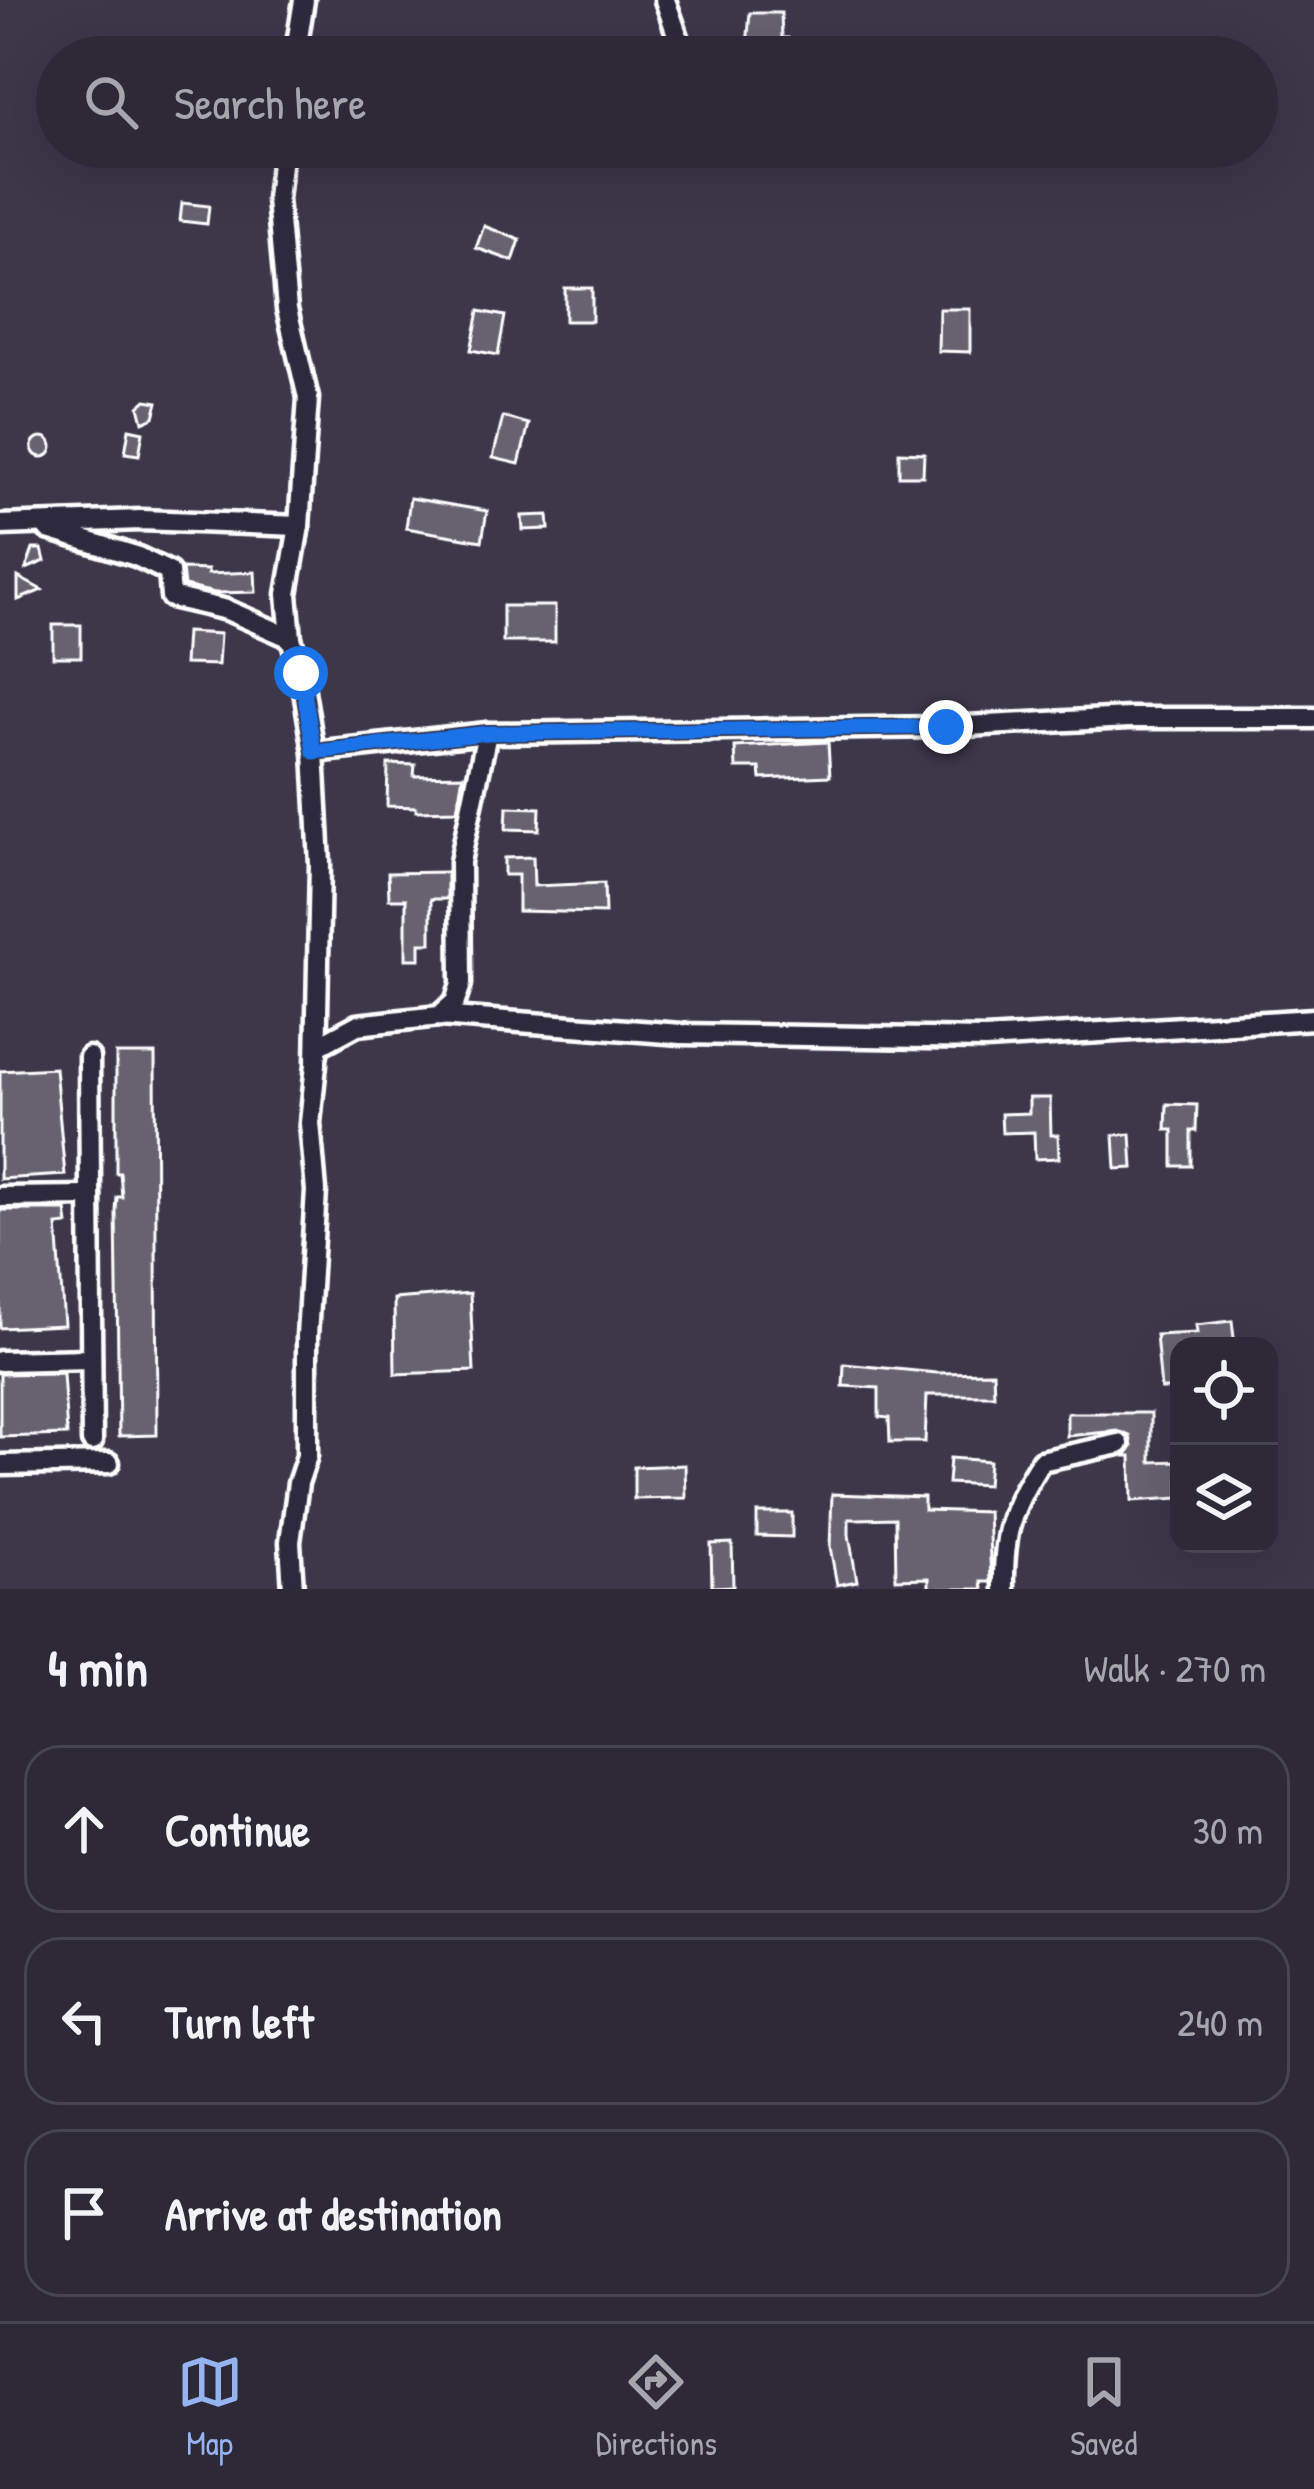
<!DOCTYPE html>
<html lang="en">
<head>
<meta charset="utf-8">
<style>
	:root { --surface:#2d2937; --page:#35313f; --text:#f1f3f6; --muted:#a7a6ad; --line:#484552; --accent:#95b2f1 }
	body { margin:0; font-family:"Patrick Hand",sans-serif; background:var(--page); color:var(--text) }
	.controls { position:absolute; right:36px; bottom:36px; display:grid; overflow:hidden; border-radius:24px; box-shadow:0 12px 48px #0002 }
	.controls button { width:108px; height:108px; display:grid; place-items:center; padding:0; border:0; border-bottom:3px solid var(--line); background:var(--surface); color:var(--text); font:60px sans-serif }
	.stop { position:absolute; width:36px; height:36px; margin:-27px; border:9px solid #1a73e8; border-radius:50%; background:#fff }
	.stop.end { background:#1a73e8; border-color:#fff; box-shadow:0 3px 12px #0008 }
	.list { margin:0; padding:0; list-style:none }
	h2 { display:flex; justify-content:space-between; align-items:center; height:156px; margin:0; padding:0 48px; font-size:51px }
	h2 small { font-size:39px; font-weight:400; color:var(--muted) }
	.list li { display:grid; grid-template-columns:78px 1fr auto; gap:36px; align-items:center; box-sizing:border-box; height:168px; margin:0 24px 24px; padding:0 24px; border:3px solid var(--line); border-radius:36px }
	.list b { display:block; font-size:45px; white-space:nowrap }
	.list em { font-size:39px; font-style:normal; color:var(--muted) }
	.icon { flex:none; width:66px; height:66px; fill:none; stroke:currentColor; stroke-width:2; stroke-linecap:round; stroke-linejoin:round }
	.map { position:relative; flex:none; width:1314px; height:1589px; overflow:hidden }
	.search { position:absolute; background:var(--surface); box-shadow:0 12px 48px #0002; left:36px; right:36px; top:36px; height:132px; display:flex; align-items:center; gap:30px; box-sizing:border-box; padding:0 42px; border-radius:66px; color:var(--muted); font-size:45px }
	.sheet { height:732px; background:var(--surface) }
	nav { display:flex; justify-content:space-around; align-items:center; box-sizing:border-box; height:168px; border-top:3px solid var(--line); background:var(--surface); font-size:33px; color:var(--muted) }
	nav a { display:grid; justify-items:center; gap:6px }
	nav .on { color:var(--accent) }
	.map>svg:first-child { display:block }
</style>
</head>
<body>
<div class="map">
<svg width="1314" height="1589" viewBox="0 0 1314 1589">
	<rect width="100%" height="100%" fill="#3c3749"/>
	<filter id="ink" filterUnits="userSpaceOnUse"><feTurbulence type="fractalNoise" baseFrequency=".00833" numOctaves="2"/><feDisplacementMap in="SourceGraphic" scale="24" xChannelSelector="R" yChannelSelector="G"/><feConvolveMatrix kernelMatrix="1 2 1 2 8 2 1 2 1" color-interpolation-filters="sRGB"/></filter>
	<g filter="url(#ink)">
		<g fill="#666270" stroke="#fff" stroke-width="3">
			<polygon points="750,13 781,13 782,38 788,38 789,57 746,57"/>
			<polygon points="182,203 209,206 207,224 180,221"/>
			<polygon points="484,226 520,240 513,261 476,248"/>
			<rect x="565" y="288" width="27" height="33"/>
			<polygon points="939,309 970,309 970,352 938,351"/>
			<polygon points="479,311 505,316 498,355 471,350"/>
			<polygon points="146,400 158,402 154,417 143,422 139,406"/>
			<polygon points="503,417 529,424 519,464 493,458"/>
			<polygon points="129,429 143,432 139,455 125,453"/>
			<circle cx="42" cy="447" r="10"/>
			<polygon points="899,452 924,453 923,476 899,476"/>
			<polygon points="410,498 487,511 482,541 406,528"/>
			<polygon points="548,515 549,529 523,530 522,516"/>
			<polygon points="33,549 42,549 45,561 26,569"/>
			<polygon points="182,569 208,570 208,574 255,572 256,592 215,593 184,586"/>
			<polygon points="18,577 42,590 18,600"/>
			<rect x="503" y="606" width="52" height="36"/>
			<rect x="53" y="625" width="28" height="32"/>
			<polygon points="186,632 220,634 218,665 184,664"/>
			<polygon points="828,742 830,776 761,779 760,768 736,768 735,747"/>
			<polygon points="388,764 415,765 414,776 463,775 457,810 416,811 416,807 387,806"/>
			<polygon points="507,807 540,808 539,830 506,829"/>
			<polygon points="533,857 534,886 604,883 605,913 518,911 518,875 504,875 504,858"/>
			<polygon points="447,872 447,899 431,899 431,943 420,943 420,959 406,959 406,899 389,899 388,873"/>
			<polygon points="116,1054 155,1054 157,1435 119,1436 116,1211 117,1197 122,1197 120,1173 116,1173"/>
			<polygon points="55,1068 65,1175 0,1179 0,1071"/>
			<polygon points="1029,1098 1050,1098 1051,1135 1058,1135 1059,1158 1035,1159 1034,1132 1002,1133 1001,1114 1029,1113"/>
			<polygon points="1167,1104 1197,1105 1196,1131 1191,1131 1191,1166 1173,1166 1173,1130 1166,1130"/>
			<polygon points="1131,1134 1133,1168 1116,1169 1114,1135"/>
			<polygon points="0,1210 66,1210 68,1224 57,1225 64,1325 0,1328"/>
			<polygon points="470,1293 474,1371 395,1374 394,1299"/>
			<polygon points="1232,1321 1235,1346 1179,1346 1179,1389 1161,1389 1156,1335 1197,1333 1196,1325"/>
			<polygon points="844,1364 937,1373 993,1372 994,1395 927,1395 925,1442 890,1442 889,1418 879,1417 879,1388 843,1386"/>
			<polygon points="63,1373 67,1435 0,1437 0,1374"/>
			<polygon points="1067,1413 1151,1413 1151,1462 1179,1461 1179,1498 1132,1501 1131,1456 1126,1456 1132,1447 1130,1436 1117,1431 1067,1436"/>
			<polygon points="950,1458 989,1461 987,1485 948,1483"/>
			<polygon points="685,1465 686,1498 634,1499 634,1467"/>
			<polygon points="832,1494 924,1497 924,1510 988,1512 991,1582 982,1582 983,1589 929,1589 929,1578 896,1579 895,1518 857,1519 849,1519 849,1535 857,1581 837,1585 830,1547"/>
			<polygon points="757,1513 792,1513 792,1537 757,1536"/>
			<polygon points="732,1543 733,1586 712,1587 711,1544"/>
		</g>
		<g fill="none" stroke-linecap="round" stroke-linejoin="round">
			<defs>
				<g id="street">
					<polyline points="665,0 685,57"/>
					<polyline points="295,57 304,0"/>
					<polyline points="283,147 277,199 287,309 308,398 299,526 287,594 291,638 301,673 314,752 320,864 316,1064 310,1123 316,1191 307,1336 307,1456 298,1483 290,1542 293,1589"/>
					<polyline points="0,525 141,520 299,526"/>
					<polyline points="48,529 136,556 169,572 171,597 227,610 291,638"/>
					<polyline points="314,752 487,733 946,727 1129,718 1314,718"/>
					<polyline points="439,1016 455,1002 461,984 460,862 487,733"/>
					<polyline points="317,1054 318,1046 357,1025 439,1016 681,1034 985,1039 1314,1019"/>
					<polyline points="89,1057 92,1441"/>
					<polyline points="0,1197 90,1196"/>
					<polyline points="0,1361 91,1359"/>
					<polyline points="0,1465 109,1463"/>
					<path d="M1004,1589C1003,1533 1011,1507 1041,1461L1119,1444"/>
				</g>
			</defs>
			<use href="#street" stroke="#fff" stroke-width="27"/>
			<use href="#street" stroke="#2f2a3d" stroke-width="18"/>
		</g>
	</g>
	<g fill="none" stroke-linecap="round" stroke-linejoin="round" filter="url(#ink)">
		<polyline stroke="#1a73e8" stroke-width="15" points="301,673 314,752 488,733 946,727"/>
	</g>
</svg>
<div class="controls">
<button><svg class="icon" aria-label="locate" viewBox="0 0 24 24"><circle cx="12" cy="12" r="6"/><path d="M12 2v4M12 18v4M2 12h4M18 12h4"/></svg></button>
<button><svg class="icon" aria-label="layers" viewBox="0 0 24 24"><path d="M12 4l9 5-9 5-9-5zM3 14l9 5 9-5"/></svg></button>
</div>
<div class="stop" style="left:301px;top:673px"></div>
<div class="stop end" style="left:946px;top:727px"></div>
<div class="search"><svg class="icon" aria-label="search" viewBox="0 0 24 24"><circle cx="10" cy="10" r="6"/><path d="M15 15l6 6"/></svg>Search here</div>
</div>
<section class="sheet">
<h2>4 min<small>Walk · 270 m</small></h2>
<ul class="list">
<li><svg class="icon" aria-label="ahead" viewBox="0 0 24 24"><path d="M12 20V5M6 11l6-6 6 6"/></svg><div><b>Continue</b></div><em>30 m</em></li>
<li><svg class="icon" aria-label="left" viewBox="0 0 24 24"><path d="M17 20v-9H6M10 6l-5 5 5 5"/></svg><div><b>Turn left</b></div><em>240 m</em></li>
<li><svg class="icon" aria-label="arrive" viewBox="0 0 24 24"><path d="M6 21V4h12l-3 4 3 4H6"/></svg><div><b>Arrive at destination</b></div></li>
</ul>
</section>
<nav>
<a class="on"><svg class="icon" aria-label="map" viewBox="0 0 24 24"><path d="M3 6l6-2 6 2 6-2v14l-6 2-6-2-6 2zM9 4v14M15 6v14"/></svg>Map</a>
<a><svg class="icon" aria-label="directions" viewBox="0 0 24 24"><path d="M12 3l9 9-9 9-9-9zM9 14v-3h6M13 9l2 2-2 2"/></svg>Directions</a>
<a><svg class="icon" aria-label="saved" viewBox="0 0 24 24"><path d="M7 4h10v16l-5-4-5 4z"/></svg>Saved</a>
</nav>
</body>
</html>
